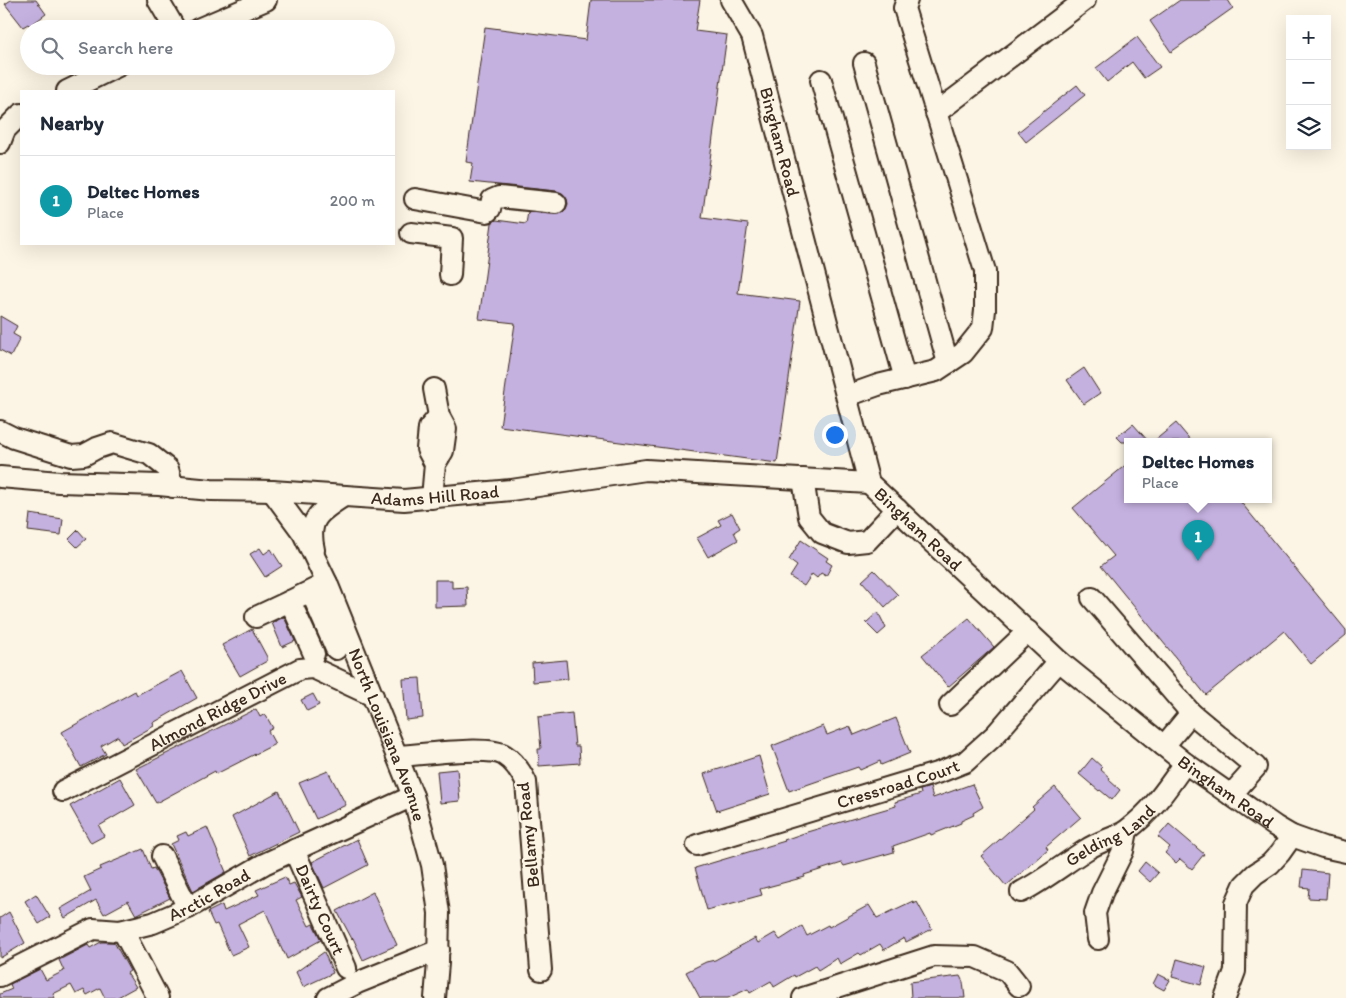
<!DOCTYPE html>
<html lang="en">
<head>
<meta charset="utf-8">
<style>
	:root { --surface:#fff; --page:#f2f2f3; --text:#1f2937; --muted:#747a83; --line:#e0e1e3; --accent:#2563eb }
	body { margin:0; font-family:Itim,sans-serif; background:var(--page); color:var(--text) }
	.controls { position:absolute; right:15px; top:15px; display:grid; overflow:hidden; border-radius:0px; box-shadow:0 5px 20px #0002 }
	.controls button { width:45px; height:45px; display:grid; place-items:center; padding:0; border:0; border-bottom:1px solid var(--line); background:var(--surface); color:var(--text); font:25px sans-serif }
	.you { position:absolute; left:834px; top:434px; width:18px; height:18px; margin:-12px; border:4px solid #fff; border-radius:50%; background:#1a73e8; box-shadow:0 0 0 8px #1a73e833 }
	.badge { display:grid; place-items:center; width:32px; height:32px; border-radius:50%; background:var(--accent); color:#fff; font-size:16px; font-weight:700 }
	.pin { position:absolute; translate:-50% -41px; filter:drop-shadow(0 1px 2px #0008) }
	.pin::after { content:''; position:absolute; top:26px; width:18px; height:15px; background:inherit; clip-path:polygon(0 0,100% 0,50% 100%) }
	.popup { position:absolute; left:1124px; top:438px; width:148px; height:65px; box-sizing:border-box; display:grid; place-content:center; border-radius:0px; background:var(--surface); filter:drop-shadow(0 1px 4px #0005); font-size:16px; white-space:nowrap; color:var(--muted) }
	.popup b { font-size:19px; color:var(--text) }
	.popup::after { content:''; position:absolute; left:50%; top:100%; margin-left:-10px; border:10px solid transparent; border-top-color:var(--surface) }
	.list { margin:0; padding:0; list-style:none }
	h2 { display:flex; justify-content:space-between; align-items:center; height:65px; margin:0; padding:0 20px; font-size:21px }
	h2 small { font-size:16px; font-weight:400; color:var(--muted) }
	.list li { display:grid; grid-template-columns:32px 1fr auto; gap:15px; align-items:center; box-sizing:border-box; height:90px; padding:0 20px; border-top:1px solid var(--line) }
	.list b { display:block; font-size:19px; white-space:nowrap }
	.list p { margin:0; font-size:16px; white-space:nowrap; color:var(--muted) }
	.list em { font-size:16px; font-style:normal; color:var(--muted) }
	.icon { flex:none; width:28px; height:28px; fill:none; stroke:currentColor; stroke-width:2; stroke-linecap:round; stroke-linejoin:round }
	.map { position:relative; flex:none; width:1346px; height:998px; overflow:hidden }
	.search { position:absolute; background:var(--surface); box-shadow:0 5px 20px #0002; left:20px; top:20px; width:375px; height:55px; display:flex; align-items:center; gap:12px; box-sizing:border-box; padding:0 18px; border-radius:28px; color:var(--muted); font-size:19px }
	.panel { position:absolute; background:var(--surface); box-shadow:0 5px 20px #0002; left:20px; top:90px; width:375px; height:155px; border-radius:0px }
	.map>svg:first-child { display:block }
</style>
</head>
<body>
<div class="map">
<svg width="1346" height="998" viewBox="0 0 1346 998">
	<rect width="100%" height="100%" fill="#fcf5e5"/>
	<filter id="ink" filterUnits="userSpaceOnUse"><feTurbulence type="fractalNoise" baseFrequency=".02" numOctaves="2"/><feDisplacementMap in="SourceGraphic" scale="10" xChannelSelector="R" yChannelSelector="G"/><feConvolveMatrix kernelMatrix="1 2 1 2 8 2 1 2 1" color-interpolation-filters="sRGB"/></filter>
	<g filter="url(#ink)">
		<g fill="#c5b1e0" stroke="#3b2a1e">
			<polygon points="11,0 36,0 46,14 30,26 28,24 23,27 5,4"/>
			<polygon points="591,0 700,0 695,31 727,35 702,218 748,224 738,293 800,301 777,463 500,426 515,323 479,319 492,223 496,220 526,224 528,212 560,214 565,210 568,204 567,199 563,194 557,191 470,182 473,163 466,162 485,27 586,40"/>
			<polygon points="1180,0 1228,0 1233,8 1171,52 1150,21"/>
			<polygon points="1137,37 1160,67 1144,78 1132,62 1107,82 1096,68"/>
			<polygon points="1077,85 1085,95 1026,142 1018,132"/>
			<polygon points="0,316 17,326 13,334 20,338 11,356 0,350"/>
			<polygon points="1084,368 1100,393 1084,404 1067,380"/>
			<polygon points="1176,423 1192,442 1153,442"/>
			<polygon points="1133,424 1149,442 1122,442 1117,437"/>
			<polygon points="1128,463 1128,500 1239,500 1346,630 1346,635 1311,664 1284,631 1206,695 1101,566 1114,556 1073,508"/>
			<polygon points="732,513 740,528 734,532 738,540 708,557 697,538 721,525 718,520"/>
			<polygon points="30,514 63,519 61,535 28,531"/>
			<polygon points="78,530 86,539 77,547 69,539"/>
			<polygon points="801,540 828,558 826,561 832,565 826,576 821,573 817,578 812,574 804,586 790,577 797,566 789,560"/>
			<polygon points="260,548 264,554 271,549 282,566 265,577 250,554"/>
			<polygon points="874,570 898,595 885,607 862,581"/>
			<polygon points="435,580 452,580 452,588 467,587 468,606 435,607"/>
			<polygon points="878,612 886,628 878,635 866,623"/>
			<polygon points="284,617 295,641 282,647 272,623"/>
			<polygon points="969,618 994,647 948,687 922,655"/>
			<polygon points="252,629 267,657 267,661 240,676 222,645"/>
			<polygon points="566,660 568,679 533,682 532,663"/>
			<polygon points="182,671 197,698 153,723 154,726 122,744 118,736 101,746 106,754 81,767 62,732 135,691 137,695"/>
			<polygon points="420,678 423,718 406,720 403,679"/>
			<polygon points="313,694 319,705 307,711 301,700"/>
			<polygon points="256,709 260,717 265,714 273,728 268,731 275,744 216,774 215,771 156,803 136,769"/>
			<polygon points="572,713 575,746 579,746 580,763 539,766 538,749 541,749 538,717"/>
			<polygon points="896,718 910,753 881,765 880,761 860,770 858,767 789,791 772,746 823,726 827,735 850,726 854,735"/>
			<polygon points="759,756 770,794 717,811 704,774"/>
			<polygon points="1092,758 1102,767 1100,769 1110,778 1109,780 1120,790 1112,800 1100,790 1099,791 1079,774"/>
			<polygon points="457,769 460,801 440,803 437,771"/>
			<polygon points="328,771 346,805 316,819 299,783"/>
			<polygon points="120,778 135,805 99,826 104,836 91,843 70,806"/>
			<polygon points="972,784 983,807 973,813 974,815 961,821 961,823 931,835 930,833 893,846 894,852 844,866 842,863 804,875 805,877 760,889 762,895 707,910 695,868 785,841 784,840 807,832 896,806 895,802 921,794 920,790 930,787 933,798"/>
			<polygon points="1055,787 1081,817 1046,847 1048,850 1006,886 981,856 1034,809 1032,807"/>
			<polygon points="279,791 299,832 250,856 232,817"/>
			<polygon points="1169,824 1204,854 1192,869 1180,859 1176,863 1165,853 1170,847 1158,837"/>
			<polygon points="207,827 226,872 193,891 171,844 179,840 177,836 186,832 188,836"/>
			<polygon points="357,839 368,865 324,888 312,862"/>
			<polygon points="143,849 151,869 154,868 170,898 136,915 128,901 104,914 96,900 65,918 60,909 91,891 84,877 101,869 100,867"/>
			<polygon points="1145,862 1158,873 1150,882 1138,871"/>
			<polygon points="1303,870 1328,873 1326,899 1308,898 1309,888 1301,887"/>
			<polygon points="285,877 289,885 294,883 302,897 296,900 309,926 313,924 321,940 287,959 284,952 283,952 265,910 238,924 249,947 231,955 217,924 214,925 208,912 222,905 224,911 259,895 256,890"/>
			<polygon points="373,892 397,945 363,960 353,938 352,939 337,911"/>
			<polygon points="36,894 50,917 39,924 25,901"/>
			<polygon points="913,901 914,904 917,902 932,929 906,942 904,938 884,950 880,944 861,955 859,953 840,964 837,958 818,970 815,966 795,977 794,975 774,987 771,981 750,993 748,989 728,998 700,998 686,972 706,962 715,960 755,938 758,943 775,933 780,940 802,926 807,936 828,925 829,927 869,905 877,918"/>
			<polygon points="9,912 25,943 0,958 0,918"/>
			<polygon points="101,942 114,942 130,971 127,973 136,987 116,998 105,998 100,988 87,995 84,990 76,994 71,985 53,994 55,998 0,998 0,994 12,989 10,984 40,969 46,980 64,971 59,960 88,945 90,948"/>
			<polygon points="324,952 333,973 303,987 296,972"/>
			<polygon points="1177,959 1206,967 1201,985 1172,977"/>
			<polygon points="1158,974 1170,980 1164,990 1153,984"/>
			<polygon points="960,976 963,982 965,998 911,998 910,982"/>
		</g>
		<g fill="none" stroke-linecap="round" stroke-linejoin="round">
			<defs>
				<g id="minor">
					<polyline points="158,0 175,29"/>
					<path id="s1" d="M731,0L752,36L869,483L1059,661L1185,763L1275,826L1292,836L1323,847L1346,852"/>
					<polyline points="198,29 266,0"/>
					<polyline points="864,63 948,363"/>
					<polyline points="821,80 905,379"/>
					<polyline points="67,91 118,66"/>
					<polyline points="936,113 1085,0"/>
					<polyline points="0,143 5,130 21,114"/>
					<polyline points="415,199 487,212 490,209 492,200 499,197 556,203"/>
					<polyline points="411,233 452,238 450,275"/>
					<polyline points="434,389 439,416"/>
					<polyline points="847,396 878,385 936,371 963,353 983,328 985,310 985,271 904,8 907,0"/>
					<polyline points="0,431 14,438 71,456 84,455 97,448 112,443 149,454 168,469 173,487"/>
					<path id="s2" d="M0,477L59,482L159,485L211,490L272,491L404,500L511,490L646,470L869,483"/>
					<polyline points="803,479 809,517 822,533 848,543 867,541 897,509"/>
					<path id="s3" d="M272,491L303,533L327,583L413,796L432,865L439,913L438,963L435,998"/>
					<polyline points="432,498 435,464 443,451 446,429 439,416 429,428 427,449 435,464"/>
					<path d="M314,550C307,519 319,512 344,496"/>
					<polyline points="311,592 336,649"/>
					<polyline points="1092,598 1191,713"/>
					<polyline points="256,617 290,601"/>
					<polyline points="314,654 290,601 327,583"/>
					<polyline points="950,705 1028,631"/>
					<polyline points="1164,746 1191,713 1256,767 1231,795"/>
					<path d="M397,756C419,755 488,745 504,755C514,761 521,772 526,782L541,970"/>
					<path id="s4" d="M63,791L300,669L313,668L373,696"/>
					<path id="s5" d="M697,845L940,772L965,762L995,735L1059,661"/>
					<path id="s6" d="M294,850L346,968"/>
					<polyline points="162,856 188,908"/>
					<path id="s7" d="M1021,892C1044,880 1064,864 1086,850C1099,841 1116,838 1127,830C1151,813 1169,786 1185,763"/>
					<polyline points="123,931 158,998"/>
					<polyline points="1098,939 1095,913 1102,893 1123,851 1127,831"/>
					<path id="s8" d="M0,976L93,929L120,931L153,923L188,908L264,864L413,796"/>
					<polyline points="328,998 357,983 439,950"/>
					<polyline points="803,998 934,956 975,957 1007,971 1019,986"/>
					<polyline points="1225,998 1235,971 1236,903 1244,885 1255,874 1270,864 1280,853 1292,836"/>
				</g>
			</defs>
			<use href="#minor" stroke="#3b2a1e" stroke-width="24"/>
			<use href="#minor" stroke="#fcf5e5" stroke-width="20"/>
		</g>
	</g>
	<g text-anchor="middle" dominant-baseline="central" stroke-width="5" stroke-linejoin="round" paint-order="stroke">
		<g font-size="18" fill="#3b2a1e" stroke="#fcf5e5">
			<text stroke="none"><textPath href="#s1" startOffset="151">Bingham Road</textPath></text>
			<text stroke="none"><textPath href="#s2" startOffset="436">Adams Hill Road</textPath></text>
			<text stroke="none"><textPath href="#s1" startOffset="571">Bingham Road</textPath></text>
			<text stroke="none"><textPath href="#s4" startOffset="174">Almond Ridge Drive</textPath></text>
			<text stroke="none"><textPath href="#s3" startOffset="271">North Louisiana Avenue</textPath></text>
			<text stroke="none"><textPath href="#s5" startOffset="210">Cressroad Court</textPath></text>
			<text stroke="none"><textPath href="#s1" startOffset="976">Bingham Road</textPath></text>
			<text stroke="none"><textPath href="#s7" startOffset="106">Gelding Land</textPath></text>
			<text transform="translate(528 835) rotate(-96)">Bellamy Road</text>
			<text stroke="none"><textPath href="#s8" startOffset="228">Arctic Road</textPath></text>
			<text stroke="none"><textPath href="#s6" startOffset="65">Dairty Court</textPath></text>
		</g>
	</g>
</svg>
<div class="controls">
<button>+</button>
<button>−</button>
<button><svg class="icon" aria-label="layers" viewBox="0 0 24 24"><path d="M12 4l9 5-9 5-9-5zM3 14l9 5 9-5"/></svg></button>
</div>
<div class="you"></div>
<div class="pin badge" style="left:1198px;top:561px;background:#0f9aa8">1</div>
<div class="popup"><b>Deltec Homes</b>Place</div>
<div class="search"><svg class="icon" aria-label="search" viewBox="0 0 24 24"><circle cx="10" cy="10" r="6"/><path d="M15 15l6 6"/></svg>Search here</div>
<section class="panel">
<h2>Nearby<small></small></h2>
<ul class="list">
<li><span class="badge" style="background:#0f9aa8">1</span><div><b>Deltec Homes</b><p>Place</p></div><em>200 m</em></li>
</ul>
</section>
</div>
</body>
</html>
